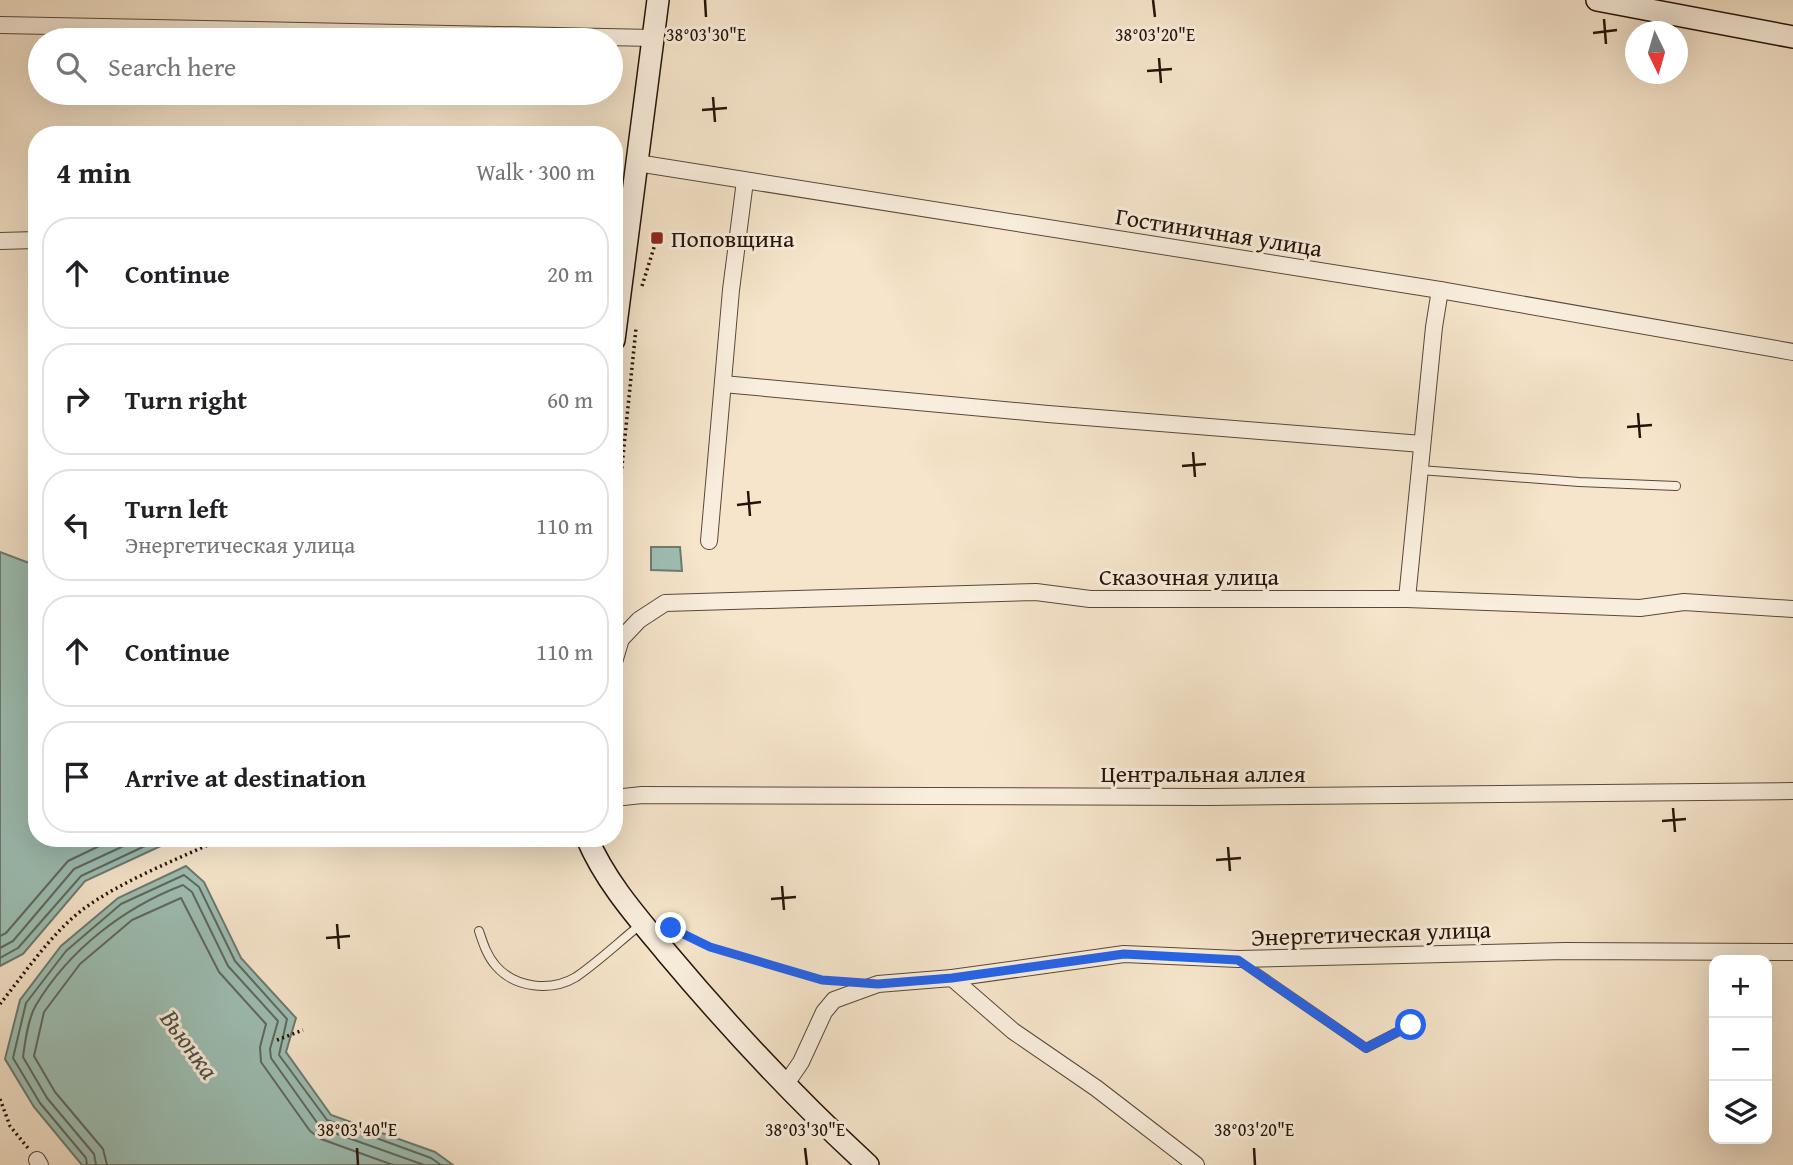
<!DOCTYPE html>
<html lang="en">
<head>
<meta charset="utf-8">
<style>
	:root { --surface:#fff; --page:#f6f6f6; --text:#202124; --muted:#757577; --line:#e0e0e0 }
	body { margin:0; font-family:"Gentium Book Plus",serif; background:var(--page); color:var(--text) }
	.controls { position:absolute; right:21px; bottom:21px; display:grid; overflow:hidden; border-radius:14px; box-shadow:0 7px 28px #0002 }
	.controls button { width:63px; height:63px; display:grid; place-items:center; padding:0; border:0; border-bottom:2px solid var(--line); background:var(--surface); color:var(--text); font:35px sans-serif }
	.compass { position:absolute; left:1625px; top:21px; width:63px; height:63px; border-radius:50%; background:var(--surface); box-shadow:0 7px 28px #0002; rotate:175deg }
	.stop { position:absolute; width:21px; height:21px; margin:-16px; border:5px solid #2563eb; border-radius:50%; background:#fff }
	.stop.end { background:#2563eb; border-color:#fff; box-shadow:0 2px 7px #0008 }
	.list { margin:0; padding:0; list-style:none }
	h2 { display:flex; justify-content:space-between; align-items:center; height:91px; margin:0; padding:0 28px; font-size:30px }
	h2 small { font-size:23px; font-weight:400; color:var(--muted) }
	.list li { display:grid; grid-template-columns:46px 1fr auto; gap:21px; align-items:center; box-sizing:border-box; height:112px; margin:0 14px 14px; padding:0 14px; border:2px solid var(--line); border-radius:28px }
	.list b { display:block; font-size:26px; white-space:nowrap }
	.list p { margin:0; font-size:23px; white-space:nowrap; color:var(--muted) }
	.list em { font-size:23px; font-style:normal; color:var(--muted) }
	.icon { flex:none; width:38px; height:38px; fill:none; stroke:currentColor; stroke-width:2; stroke-linecap:round; stroke-linejoin:round }
	.map { position:relative; flex:none; width:1793px; height:1165px; overflow:hidden }
	.search { position:absolute; background:var(--surface); box-shadow:0 7px 28px #0002; left:28px; top:28px; width:595px; height:77px; display:flex; align-items:center; gap:18px; box-sizing:border-box; padding:0 24px; border-radius:38px; color:var(--muted); font-size:26px }
	.panel { position:absolute; background:var(--surface); box-shadow:0 7px 28px #0002; left:28px; top:126px; width:595px; height:721px; border-radius:28px }
	.map>svg:first-child { display:block }
</style>
</head>
<body>
<div class="map">
<svg width="1793" height="1165" viewBox="0 0 1793 1165">
	<rect width="100%" height="100%" fill="#f6e5cb"/>
	<filter id="stains"><feTurbulence type="fractalNoise" baseFrequency=".00286" numOctaves="4"/><feColorMatrix values="0 0 0 0 .2 0 0 0 0 .09 0 0 0 0 .02 0 0 0 .5 -.17"/></filter>
	<radialGradient id="worn" r=".72"><stop offset=".6" stop-color="#630" stop-opacity="0"/><stop offset="1" stop-color="#630" stop-opacity=".3"/></radialGradient>
	<g fill="#9dbfb4" stroke="#6d7a70" stroke-width="2">
		<polygon points="651,547 680,547 682,571 651,570"/>
		<polygon points="0,552 37,566 37,838 178,838 85,881 23,954 0,966"/>
		<polygon points="186,866 204,882 241,958 296,1018 286,1052 331,1115 435,1152 453,1165 82,1165 34,1107 5,1059 20,1000 61,946 118,898"/>
	</g>
	<g fill="none" stroke-linecap="round" stroke-linejoin="round">
		<g stroke="#61695e" stroke-width="2">
			<polyline points="0,936 6,933 68,861 116,838"/>
			<polyline points="0,948 13,941 74,869 141,838"/>
			<polyline points="0,958 18,948 81,876 162,838"/>
			<polyline points="87,1165 86,1158 40,1103 13,1058 26,1003 66,951 121,904 184,875 199,887 235,961 287,1019 279,1055 327,1120 431,1158 441,1165"/>
			<path d="M96,1165L94,1154L47,1098L23,1057C25,1042 28,1018 36,1005C69,950 123,908 183,885L192,892L228,966L278,1021L270,1049L271,1058L318,1124L326,1130L424,1165"/>
			<polyline points="107,1165 103,1149 55,1092 34,1056 44,1012 80,964 132,920 181,898 219,972 266,1024 260,1047 261,1062 310,1131 321,1139 393,1165"/>
		</g>
		<defs>
			<g id="lane">
				<polyline points="1420,470 1579,482 1676,486"/>
				<path d="M479,931C483,943 487,956 496,966C515,988 551,992 576,977C598,962 619,942 640,925"/>
				<polyline points="1240,961 1366,1048 1411,1025"/>
			</g>
			<g id="street">
				<polyline points="0,25 653,38"/>
				<polyline points="637,163 1440,290 1793,352"/>
				<polyline points="0,241 37,240"/>
				<polyline points="723,384 1048,414 1422,444"/>
				<polyline points="709,541 731,290 745,181"/>
				<polyline points="1407,599 1434,327 1440,290"/>
				<polyline points="614,662 621,639 639,620 665,603 1036,592 1090,599 1407,599 1640,608 1684,602 1793,609"/>
				<polyline points="614,798 642,795 1209,797 1793,791"/>
				<polyline points="952,978 1124,954 1238,959 1565,951 1793,952"/>
				<polyline points="786,1084 801,1062 824,1012 834,1000 878,984 952,978 1013,1031 1096,1088 1196,1165"/>
				<polyline points="37,1160 40,1165"/>
			</g>
			<g id="secondary">
				<polyline points="1597,0 1793,37"/>
				<polyline points="614,340 658,0"/>
				<path d="M587,838C605,881 637,917 666,952C729,1027 796,1099 868,1165"/>
			</g>
		</defs>
		<use href="#lane" stroke="#59483a" stroke-width="10"/>
		<use href="#street" stroke="#59483a" stroke-width="18"/>
		<use href="#secondary" stroke="#251309" stroke-width="24"/>
		<g stroke="#251309" stroke-width="3.5" stroke-dasharray="2 3.5" stroke-linecap="butt">
			<polyline points="642,286 657,238"/>
			<polyline points="614,545 636,328"/>
			<polyline points="672,929 710,947 822,980 837,981"/>
			<path d="M0,1004C25,973 50,935 82,910C121,881 178,859 223,838"/>
			<polyline points="277,1040 303,1030"/>
			<polyline points="0,1099 10,1126 28,1148"/>
		</g>
		<use href="#lane" stroke="#f9eedd" stroke-width="8"/>
		<use href="#street" stroke="#f9eedd" stroke-width="16"/>
		<use href="#secondary" stroke="#f9eedd" stroke-width="21"/>
	</g>
	<g fill="none" stroke-linecap="round" stroke-linejoin="round">
		<polyline stroke="#2563eb" stroke-width="9" points="671,928 710,947 822,980 878,984 952,978 1124,954 1238,960 1366,1048 1411,1025"/>
	</g>
	<path fill="none" stroke="#251309" stroke-width="2.5" d="M705,0L706,17M1153,0L1155,17M1604,19L1606,44M1593,33L1617,30M1159,58L1161,83M1147,71L1172,69M713,97L715,122M702,110L727,108M1638,413L1640,438M1627,427L1652,425M1193,452L1195,477M1182,466L1206,464M748,491L750,516M737,505L761,502M1673,808L1675,832M1662,821L1686,819M1228,847L1230,871M1216,860L1241,858M782,886L784,910M771,899L796,897M337,924L339,949M326,938L350,936M357,1148L358,1165M805,1148L807,1165M1254,1148L1255,1165"/>
	<rect fill="#8f2418" stroke="#f9eedd" stroke-width="2.5" x="650" y="231" width="14" height="14" rx="3.5"/>
	<g text-anchor="middle" dominant-baseline="central" stroke-width="6" stroke-linejoin="round" paint-order="stroke">
		<g font-size="24" fill="#251309" stroke="#f9eedd">
			<text transform="translate(1219 232) rotate(9)">Гостиничная улица</text>
			<text x="1189" y="576">Сказочная улица</text>
			<text x="1203" y="773">Центральная аллея</text>
			<text transform="translate(1371 933) rotate(-2)">Энергетическая улица</text>
		</g>
		<g font-size="24" fill="#251309" stroke="#f9eedd" text-anchor="start">
			<text x="671" y="238">Поповщина</text>
		</g>
		<g font-size="26" font-style="italic" fill="#4f4f45" stroke="#f9eedd">
			<text transform="translate(190 1044) rotate(54)">Вьюнка</text>
		</g>
	</g>
	<g font-size="18" text-anchor="middle" fill="#251309" stroke="#f9eedd" stroke-width="6" stroke-linejoin="round" paint-order="stroke">
		<text x="706" y="41">38°03'30"E</text>
		<text x="1155" y="41">38°03'20"E</text>
		<text x="357" y="1136">38°03'40"E</text>
		<text x="805" y="1136">38°03'30"E</text>
		<text x="1254" y="1136">38°03'20"E</text>
	</g>
	<rect width="100%" height="100%" filter="url(#stains)"/>
	<rect width="100%" height="100%" fill="url(#worn)"/>
</svg>
<div class="controls">
<button>+</button>
<button>−</button>
<button><svg class="icon" aria-label="layers" viewBox="0 0 24 24"><path d="M12 4l9 5-9 5-9-5zM3 14l9 5 9-5"/></svg></button>
</div>
<svg class="compass" viewBox="-18 -18 36 36"><path d="M0-13l5 13h-10z" fill="#e53935"/><path d="M0 13l5-13h-10z" fill="#757577"/></svg>
<div class="stop" style="left:1411px;top:1025px"></div>
<div class="stop end" style="left:671px;top:928px"></div>
<div class="search"><svg class="icon" aria-label="search" viewBox="0 0 24 24"><circle cx="10" cy="10" r="6"/><path d="M15 15l6 6"/></svg>Search here</div>
<section class="panel">
<h2>4 min<small>Walk · 300 m</small></h2>
<ul class="list">
<li><svg class="icon" aria-label="ahead" viewBox="0 0 24 24"><path d="M12 20V5M6 11l6-6 6 6"/></svg><div><b>Continue</b></div><em>20 m</em></li>
<li><svg class="icon" aria-label="right" viewBox="0 0 24 24"><path d="M7 20v-9h11M14 6l5 5-5 5"/></svg><div><b>Turn right</b></div><em>60 m</em></li>
<li><svg class="icon" aria-label="left" viewBox="0 0 24 24"><path d="M17 20v-9H6M10 6l-5 5 5 5"/></svg><div><b>Turn left</b><p>Энергетическая улица</p></div><em>110 m</em></li>
<li><svg class="icon" aria-label="ahead" viewBox="0 0 24 24"><path d="M12 20V5M6 11l6-6 6 6"/></svg><div><b>Continue</b></div><em>110 m</em></li>
<li><svg class="icon" aria-label="arrive" viewBox="0 0 24 24"><path d="M6 21V4h12l-3 4 3 4H6"/></svg><div><b>Arrive at destination</b></div></li>
</ul>
</section>
</div>
</body>
</html>
